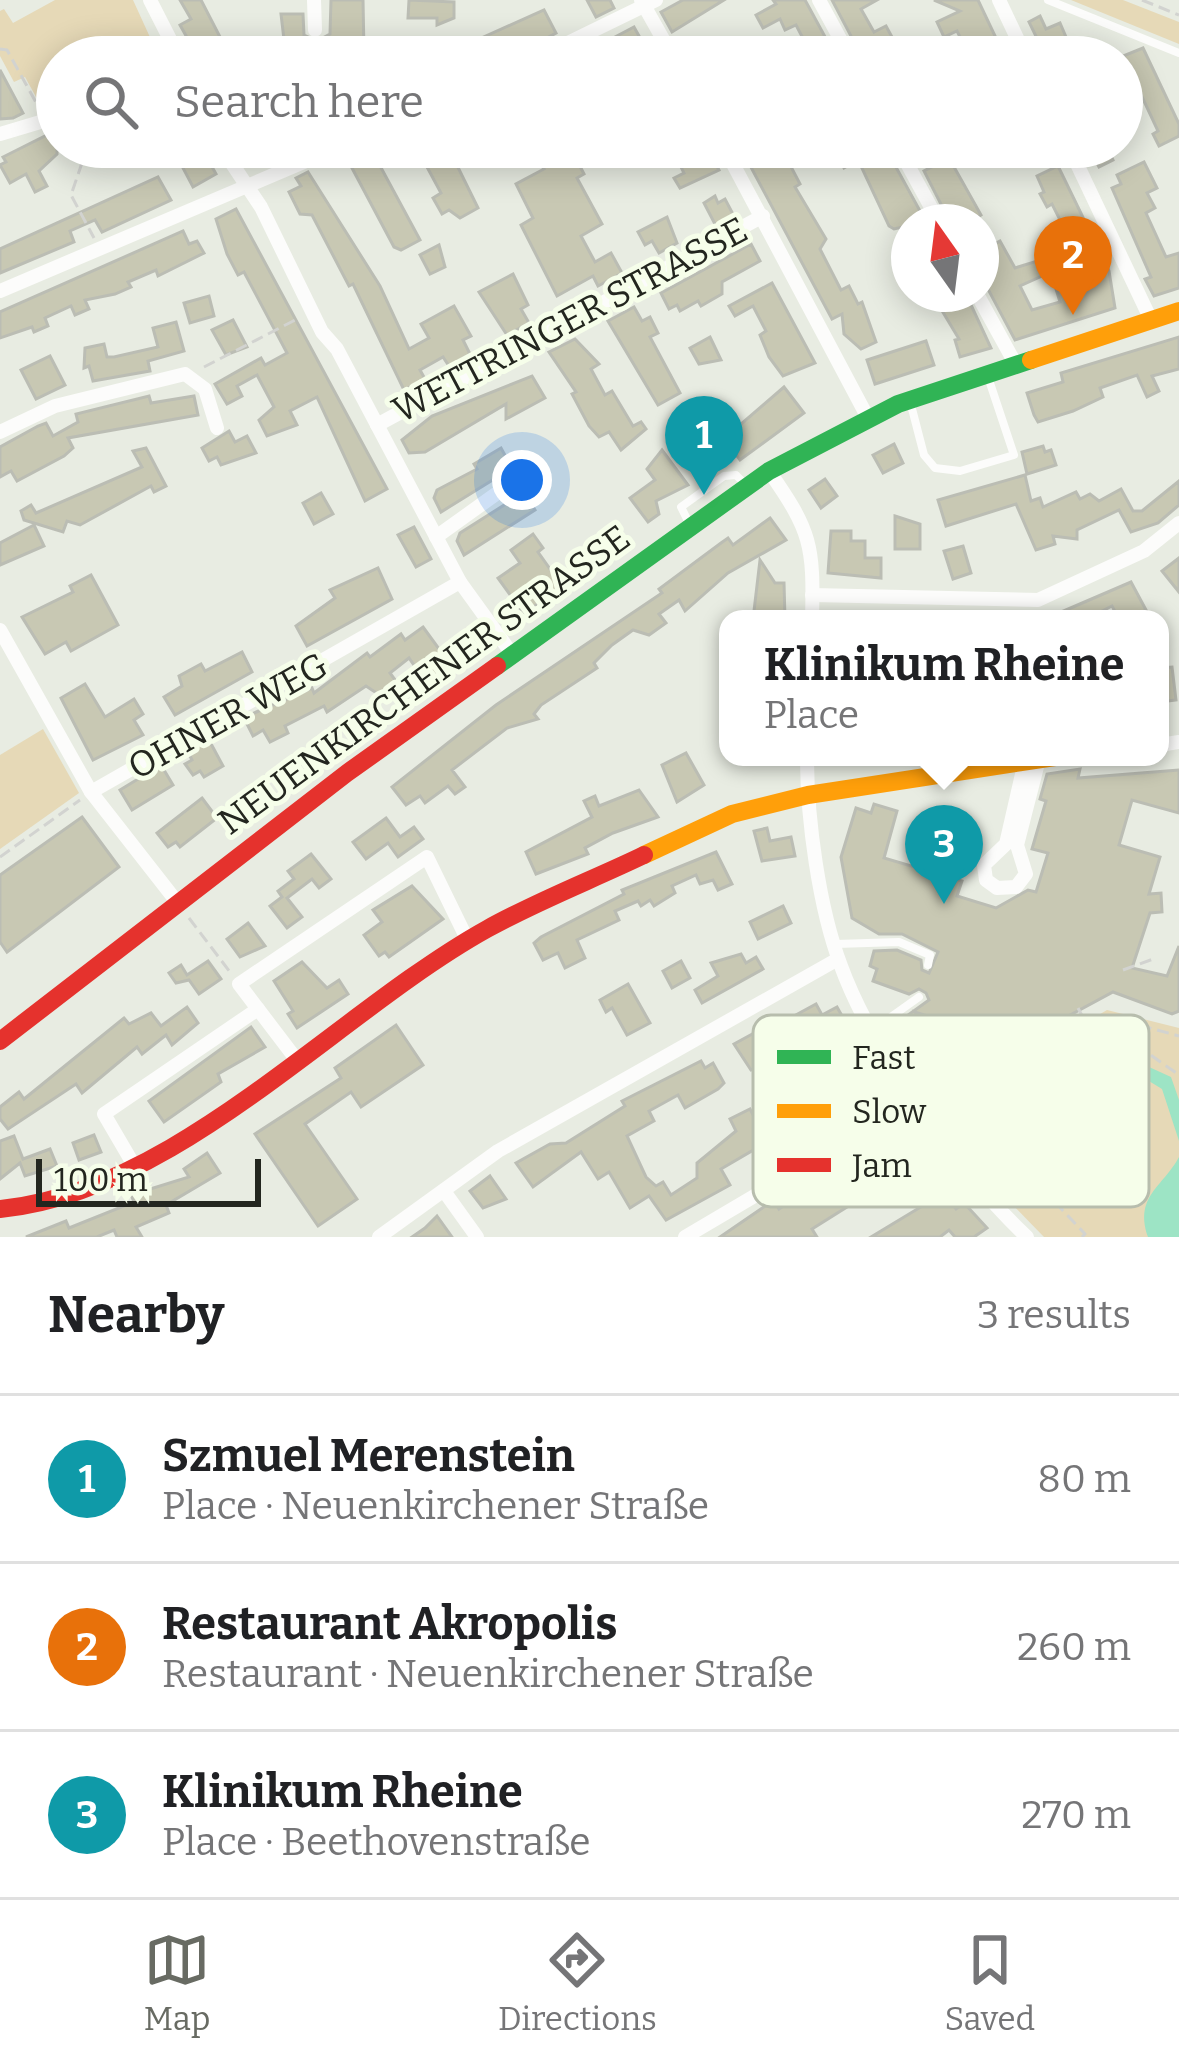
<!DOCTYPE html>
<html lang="en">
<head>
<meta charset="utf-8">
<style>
	:root { --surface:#fff; --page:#f2f2f2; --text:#202124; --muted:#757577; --line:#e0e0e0; --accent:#686b63 }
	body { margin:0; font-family:Bitter,serif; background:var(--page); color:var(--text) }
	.compass { position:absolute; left:891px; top:204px; width:108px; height:108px; border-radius:50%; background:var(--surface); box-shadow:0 6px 30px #0003; rotate:346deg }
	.scale { position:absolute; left:36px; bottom:30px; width:225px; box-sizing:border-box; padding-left:12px; border:6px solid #23261f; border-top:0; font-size:33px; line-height:42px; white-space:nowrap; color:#23261f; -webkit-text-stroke:9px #f6feea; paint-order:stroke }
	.you { position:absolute; left:522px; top:480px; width:42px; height:42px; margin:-30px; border:9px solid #fff; border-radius:50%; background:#1a73e8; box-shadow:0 0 0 18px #1a73e833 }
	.badge { display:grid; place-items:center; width:78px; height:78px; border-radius:50%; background:var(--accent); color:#fff; font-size:39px; font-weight:700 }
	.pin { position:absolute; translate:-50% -99px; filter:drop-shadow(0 3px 6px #0008) }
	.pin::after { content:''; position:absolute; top:63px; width:42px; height:36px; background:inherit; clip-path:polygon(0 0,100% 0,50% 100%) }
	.popup { position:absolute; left:719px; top:610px; width:450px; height:156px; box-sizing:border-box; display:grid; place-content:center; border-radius:24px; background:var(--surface); filter:drop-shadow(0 3px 9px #0005); font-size:39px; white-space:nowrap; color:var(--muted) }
	.popup b { font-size:45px; color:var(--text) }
	.popup::after { content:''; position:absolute; left:50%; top:100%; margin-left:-24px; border:24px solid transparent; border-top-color:var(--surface) }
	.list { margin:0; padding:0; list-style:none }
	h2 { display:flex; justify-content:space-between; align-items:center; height:156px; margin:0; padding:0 48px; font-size:51px }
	h2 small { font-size:39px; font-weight:400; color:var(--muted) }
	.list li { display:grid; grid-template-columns:78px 1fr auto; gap:36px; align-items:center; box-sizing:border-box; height:168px; padding:0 48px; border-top:3px solid var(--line) }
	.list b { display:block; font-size:45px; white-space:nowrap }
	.list p { margin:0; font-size:39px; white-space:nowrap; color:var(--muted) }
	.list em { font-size:39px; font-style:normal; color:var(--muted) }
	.icon { flex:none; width:66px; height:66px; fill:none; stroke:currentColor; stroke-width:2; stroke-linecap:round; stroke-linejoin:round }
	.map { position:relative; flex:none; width:1179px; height:1237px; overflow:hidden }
	.search { position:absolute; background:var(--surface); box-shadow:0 6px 30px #0003; left:36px; right:36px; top:36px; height:132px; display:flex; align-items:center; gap:30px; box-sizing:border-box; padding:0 42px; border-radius:66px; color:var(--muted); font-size:45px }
	.sheet { height:660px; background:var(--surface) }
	nav { display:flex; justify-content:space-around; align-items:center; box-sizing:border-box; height:168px; border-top:3px solid var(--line); background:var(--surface); font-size:33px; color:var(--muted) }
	nav a { display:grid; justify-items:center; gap:6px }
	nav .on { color:var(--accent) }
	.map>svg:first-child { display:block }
</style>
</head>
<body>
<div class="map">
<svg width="1179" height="1237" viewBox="0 0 1179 1237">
	<rect width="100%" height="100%" fill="#e8ece2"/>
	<g fill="#e6d9b7">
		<polygon points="55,0 133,0 159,57 57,57 57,110 45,113 25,77 14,82 0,56 0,11 4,9 13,23"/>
		<polygon points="1071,0 1123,0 1179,22 1179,44"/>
		<polygon points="43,729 79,793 0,849 0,755"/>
		<polygon points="1107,1010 1179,1028 1179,1237 1044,1237 1006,1198 1054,1041"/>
	</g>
	<g fill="#9de4c5">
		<polygon points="1109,1041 1114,1051 1171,1077 1179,1100 1179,1141 1162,1089 1108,1056 1090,1064 1085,1054"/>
		<path d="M1179,1157V1237H1148C1134,1196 1163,1187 1179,1157Z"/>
	</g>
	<g fill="#c8c8b3" stroke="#bbbdb4" stroke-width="3">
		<polygon points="180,0 201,0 221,39 212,44 219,57 198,57 180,25 191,19"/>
		<polygon points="331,0 363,0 364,52 286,57 281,14 303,14 304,35 317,41 330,34"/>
		<polygon points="409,0 454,2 454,18 437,25 437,18 408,18"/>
		<polygon points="587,0 610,0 614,8 596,17"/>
		<polygon points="683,0 724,0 672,32 661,12"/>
		<polygon points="773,0 805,0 836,57 788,57 807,46 796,25 785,30 780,19 763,28 756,15 776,4"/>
		<polygon points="832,0 877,0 861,9 874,32 886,26 899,50 888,57 862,57"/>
		<polygon points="934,0 978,0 1005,57 970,57 957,31 944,37 937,22 960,11"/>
		<polygon points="544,10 556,33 524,50 522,46 502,57 439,57"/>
		<polygon points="1040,16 1046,29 1060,23 1066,37 1056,42 1064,57 1046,57 1029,22"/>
		<polygon points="634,27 644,45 623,56 613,38"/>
		<polygon points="1143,48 1179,124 1179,136 1159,146 1153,134 1158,131 1123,56"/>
		<polygon points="0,70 23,113 13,118 0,119"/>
		<polygon points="57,130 57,154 39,171 47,186 35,192 26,174 10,183 0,165 6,162 3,157"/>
		<polygon points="172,147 201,147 216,174 193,187"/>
		<polygon points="428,147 448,147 478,208 460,218 449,210 442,214 433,198 441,193 419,152"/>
		<polygon points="532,147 570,147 584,174 577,178 602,224 581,236 595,262 611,253 622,273 598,286 593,276 557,296 521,225 533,218 516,184 544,169"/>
		<polygon points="671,147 707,147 719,170 680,188 674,178 684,173"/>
		<polygon points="761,147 775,166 787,159 800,184 795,187 826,239 820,249 841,290 849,286 858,304 862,302 876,342 861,349 844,334 842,314 832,319 745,156"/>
		<polygon points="847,147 885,147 926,222 894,229 889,226 861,166 854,162 844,168 838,157"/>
		<polygon points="1089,147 1107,147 1113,160 1099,167"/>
		<polygon points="372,151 420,240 401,250 394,247 352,168"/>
		<polygon points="949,158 981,215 970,222 950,222 924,171"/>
		<polygon points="1144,162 1157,188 1147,193 1155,208 1146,213 1166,257 1179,253 1179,288 1154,296 1145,279 1151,277 1112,188 1121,184 1117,175"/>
		<polygon points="1058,166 1109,271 1115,308 1015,340 981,276 981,251 1000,241 1015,268 1047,258 1053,271 1020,286 1032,310 1060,302 1056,289 1090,279 1052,204 1047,207 1040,194 1044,192 1037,176"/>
		<polygon points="308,172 380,286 409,349 429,338 421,324 454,306 471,336 463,340 470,354 449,366 443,357 420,370 425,379 404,390 353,284 349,286 312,215 300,214 289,192 301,186 296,178"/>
		<polygon points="158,177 171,200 102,232 95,220 70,231 74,242 0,273 0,249"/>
		<polygon points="715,196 718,203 725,199 735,218 717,228 704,203"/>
		<polygon points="236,209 387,489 365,501 317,397 290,411 297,425 267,436 259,420 274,407 257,375 237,386 242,396 227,404 215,384 261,358 265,365 287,353 244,272 238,275 227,254 216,219"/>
		<polygon points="667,217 677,243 659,253 652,241 645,245 638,232"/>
		<polygon points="183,231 189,244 197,241 204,253 158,276 156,270 128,282 131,287 115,294 85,300 89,309 75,315 71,306 45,318 48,326 34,332 32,327 0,338 0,312"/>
		<polygon points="751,244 760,261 722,282 722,294 701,306 698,301 680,311 677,305 669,309 661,293"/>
		<polygon points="439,245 445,267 430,274 420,255"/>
		<polygon points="513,274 528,305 521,309 529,323 507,335 479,292"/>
		<polygon points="772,283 815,363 783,376 769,357 760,335 766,331 753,306 735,316 729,306"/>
		<polygon points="932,294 966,294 991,348 960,357 955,340 959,339"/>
		<polygon points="209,296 214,316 190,323 184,303"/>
		<polygon points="634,307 642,321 650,317 658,333 650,337 680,393 658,405 608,321"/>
		<polygon points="233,320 247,347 226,355 212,330"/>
		<polygon points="176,322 184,351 148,361 150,371 93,381 89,366 84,368 85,348 104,344 107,357 114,357 158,347 153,328"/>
		<polygon points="710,337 721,360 699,364 690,348"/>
		<polygon points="1179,337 1179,369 1152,376 1159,391 1147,397 1137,375 1100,388 1103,397 1073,411 1038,422 1034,415 1027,393 1063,382 1061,373"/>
		<polygon points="575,339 599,364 591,369 605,395 612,391 633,426 641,422 646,429 621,450 609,432 599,437 589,426 572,394 576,392 549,352"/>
		<polygon points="926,341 934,365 875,384 867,360"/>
		<polygon points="50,356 65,385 36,399 21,370"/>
		<polygon points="532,376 545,398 506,419 506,404 425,452 409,453 402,440 432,416"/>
		<polygon points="784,387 804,413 740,460 731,448 697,479 677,440 712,421 729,445 739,439 734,430"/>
		<polygon points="149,396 151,403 194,396 198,415 68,438 73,448 64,456 17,481 11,471 0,477 0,447 38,426 46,423 53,436 78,422 76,414"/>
		<polygon points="229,431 235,442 247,436 256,453 221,465 217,457 209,461 202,448"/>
		<polygon points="894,444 903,463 883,473 873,455"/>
		<polygon points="1043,446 1045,452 1051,450 1056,465 1027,474 1022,452"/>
		<polygon points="146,448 166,486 154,492 151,486 80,525 67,521 63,532 24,520 21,511 31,505 36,513 142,467 133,451"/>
		<polygon points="501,448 512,468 441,512 434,498 437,490 477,469 474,464"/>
		<polygon points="662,450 688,485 656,501 659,514 648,522 630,498 655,480 647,469"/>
		<polygon points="1025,475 1031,501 1040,498 1043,507 1076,492 1080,499 1090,494 1099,501 1121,489 1133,511 1142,511 1179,481 1179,505 1158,523 1131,532 1119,510 1077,530 1077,539 1053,536 1055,544 1036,550 1016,504 946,526 938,500"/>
		<polygon points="825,479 837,496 821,508 809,490"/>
		<polygon points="531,488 538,502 532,505 535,510 464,555 457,541 460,533"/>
		<polygon points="321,493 333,514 314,524 303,503"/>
		<polygon points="895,516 920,524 920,549 895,549"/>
		<polygon points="770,518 786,540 728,573 685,611 679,600 659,614 666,623 649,635 633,630 612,645 594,663 597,668 541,705 534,714 538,719 507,728 452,770 465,787 455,794 448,786 425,803 420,796 406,805 392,787 496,705 662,593 659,589 721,543 728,538 733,545"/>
		<polygon points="34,525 44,546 0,565 0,543"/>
		<polygon points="414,527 431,559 416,567 398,535"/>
		<polygon points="831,531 851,531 851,541 865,541 865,558 881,558 881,578 828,573"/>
		<polygon points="533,534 543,548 538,552 562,586 524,614 498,578 520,563 511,550"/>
		<polygon points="963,546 971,573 953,579 944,551"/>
		<polygon points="1179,558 1179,592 1162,571"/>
		<polygon points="760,560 775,583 784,583 785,619 762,619 754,611"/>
		<polygon points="378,568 392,599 307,646 296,626 335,598 330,590"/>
		<polygon points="91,575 118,625 71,651 66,642 45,654 22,617 73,592 70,586"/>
		<polygon points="1131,582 1146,610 1130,619 1119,619 1112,606 1087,619 1045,619"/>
		<polygon points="423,627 439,649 447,644 459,660 427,684 409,658 390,673 398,684 381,696 366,686 327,712 324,706 285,726 288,733 270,742 263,730 253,736 246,722 254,713 312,688 314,693 367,653 370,657 401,634 405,640"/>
		<polygon points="242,652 252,672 175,715 164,697 182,686 179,676 201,664 205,671"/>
		<polygon points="1172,667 1176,700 1160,702 1160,668"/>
		<polygon points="85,684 105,717 134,699 143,714 134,720 143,735 93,760 61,698"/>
		<polygon points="209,740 223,766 204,777 200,771 193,775 185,764 192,760 188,752"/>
		<polygon points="686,753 704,785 677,802 662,765"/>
		<polygon points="161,765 173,785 132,810 120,790"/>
		<polygon points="1080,769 1078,778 1179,770 1179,813 1132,800 1119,845 1160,857 1149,894 1161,893 1162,912 1150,913 1132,968 1167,976 1179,946 1179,1011 1172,1014 1113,992 1048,1027 1012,1163 980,1154 1007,1065 1008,1044 996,1042 989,1059 965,1052 958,1043 963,1027 915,1012 933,1043 918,1038 962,1084 946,1100 932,1085 897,1023 929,1000 926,993 919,989 909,994 873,981 877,969 870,966 874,951 897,950 921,960 922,970 929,973 938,952 902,934 879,934 852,918 841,857 856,808 871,813 874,804 897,811 884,858 962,881 957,896 996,908 1028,890 1036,892 1048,853 1032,849 1046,801 1040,799 1047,774"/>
		<polygon points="639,790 658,817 613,833 585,848 588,854 536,874 526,852 592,817 584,801 595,796 599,806"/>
		<polygon points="202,798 217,818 180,847 176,842 168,847 157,833"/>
		<polygon points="82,817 119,867 7,952 0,942 0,875"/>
		<polygon points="386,818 400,837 414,827 423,839 398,857 388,843 366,859 353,842"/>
		<polygon points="767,828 770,841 791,837 795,856 762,861 754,831"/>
		<polygon points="716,852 732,884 718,890 713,880 700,884 696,875 672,886 675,893 654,906 650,900 641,906 638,901 615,911 619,920 577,940 585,958 565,968 558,953 543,960 534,943 541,937 624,894 622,890"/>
		<polygon points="311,854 331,879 319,888 312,879 287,898 302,917 287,928 270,906 282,897 278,891 294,879 288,871"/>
		<polygon points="412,886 443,919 389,957 385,952 379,956 364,935 382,922 373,910"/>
		<polygon points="783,906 791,923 758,939 750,922"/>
		<polygon points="248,923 265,946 240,957 227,939"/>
		<polygon points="741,954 746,963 756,957 763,969 702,1003 695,990 718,976 711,963"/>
		<polygon points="208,961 221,979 199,994 189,980 176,983 169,973 181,965 187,975"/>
		<polygon points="681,961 690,978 672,988 663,971"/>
		<polygon points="302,962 327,988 339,980 348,994 297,1028 288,1014 293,1011 274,981"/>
		<polygon points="628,984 650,1023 627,1035 612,1008 606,1012 600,1000"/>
		<polygon points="816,1004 822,1015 837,1007 846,1023 839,1027 842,1033 812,1043 794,1016"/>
		<polygon points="187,1007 198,1023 172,1045 166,1035 142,1054 137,1047 82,1093 76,1084 8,1129 0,1119 0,1107 19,1092 24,1099 124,1018 129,1024 151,1013 161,1026"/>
		<polygon points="396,1025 423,1065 361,1107 351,1092 305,1124 357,1199 318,1226 255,1134 341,1078 335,1068"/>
		<polygon points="251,1027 265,1047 218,1074 221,1082 164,1122 149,1101"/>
		<polygon points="756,1032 762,1043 777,1035 786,1051 779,1055 782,1061 751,1070 734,1044"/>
		<polygon points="847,1053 860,1068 872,1061 882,1082 850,1106 829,1063"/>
		<polygon points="701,1061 705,1068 713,1063 724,1083 718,1089 685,1108 678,1095 649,1111 654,1121 627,1136 646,1177 656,1186 663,1182 671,1195 697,1178 697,1163 736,1131 730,1119 750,1109 760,1128 767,1128 791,1115 784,1096 803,1085 830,1126 757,1148 721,1169 730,1185 666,1220 649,1196 630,1208 609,1172 598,1179 581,1152 533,1187 516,1163 550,1144 566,1143 625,1106 622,1101"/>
		<polygon points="912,1125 947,1173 929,1187 942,1205 949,1200 956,1209 964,1203 987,1228 974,1237 955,1237 949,1230 940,1237 871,1237 924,1205 906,1170 812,1229 817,1237 720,1237 774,1200 779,1209 823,1178 829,1185 855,1166 859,1172 877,1162 879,1148"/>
		<polygon points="94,1135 101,1152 79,1160 73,1143"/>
		<polygon points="14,1136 23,1159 50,1149 57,1166 25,1176 20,1163 0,1179 0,1141"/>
		<polygon points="207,1153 220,1173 166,1205 169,1213 136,1227 142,1237 117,1237 114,1230 97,1237 26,1237 66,1221 69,1228 134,1202 131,1195 189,1177 184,1169"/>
		<polygon points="490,1176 506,1199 483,1208 470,1191"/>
		<polygon points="437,1216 452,1237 412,1237 425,1228"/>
	</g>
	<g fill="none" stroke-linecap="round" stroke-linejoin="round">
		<g stroke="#d2d3d0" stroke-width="3" stroke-dasharray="12 6" stroke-linecap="butt">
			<polyline points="1142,0 1179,15"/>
			<polyline points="0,49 7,50 39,108"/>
			<polyline points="75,147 83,160 71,195 94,238"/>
			<polyline points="204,367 297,319"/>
			<polyline points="0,857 80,800"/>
			<polyline points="189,918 230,972"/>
			<polyline points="1123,970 1156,958"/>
			<polyline points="1078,1008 1095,1040"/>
			<polyline points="1133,1025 1145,1051 1179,1075"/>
			<polyline points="1111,1036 1117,1048 1141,1051"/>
			<polyline points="1068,1153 1088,1150 1095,1143"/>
			<polyline points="977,1161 1022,1173 1036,1130"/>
			<polyline points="1082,1237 1085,1234 1054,1201 1057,1166 1067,1153 1054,1131 1037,1128 1056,1062 1132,1023 1179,1036"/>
		</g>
		<g stroke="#fcfcfb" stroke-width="8">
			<polyline points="1048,0 1179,53"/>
			<polyline points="910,401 924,455 935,468 960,471 1014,455 988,377"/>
			<polyline points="690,525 681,507 724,476 736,475 744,483"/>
			<polyline points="836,944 899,942 930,955 928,965"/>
			<polyline points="874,1029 919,997"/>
			<polyline points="937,1031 987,1093"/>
			<polyline points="953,1152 981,1114 1001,1049"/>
		</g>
		<g stroke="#fcfcfb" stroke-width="14">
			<polyline points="150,0 179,57"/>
			<polyline points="314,0 315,30"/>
			<polyline points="641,0 673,57"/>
			<polyline points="819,0 850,57"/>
			<polyline points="999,0 1026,57"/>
			<polyline points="539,57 656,0"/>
			<polyline points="0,134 57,117"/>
			<polyline points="221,147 261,207 322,332 337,349 460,582 512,654"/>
			<polyline points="724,147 868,418"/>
			<polyline points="898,147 939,222"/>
			<polyline points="1069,147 1151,320"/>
			<polyline points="0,291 339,147"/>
			<polyline points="977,294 1015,363"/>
			<polyline points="377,425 763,216"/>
			<polyline points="0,432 55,406 185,374 205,389 217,428"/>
			<path d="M769,471C811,531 814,545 812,619"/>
			<polyline points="436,537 521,476"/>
			<polyline points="812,595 1038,600 1144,551 1179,523"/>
			<polyline points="0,630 91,792 177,902"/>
			<polyline points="1160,745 1179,742"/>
			<path d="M807,757C807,819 819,908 841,966C872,1051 961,1175 1027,1237"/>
			<polyline points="1025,761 1006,844 984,865 986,880 997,888 1016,887 1026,874 1017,845 1039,759"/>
			<polyline points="91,792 460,582"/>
			<polyline points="296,1059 239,984 427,857 468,941"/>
			<polyline points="135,1167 104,1114 258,1009"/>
			<polyline points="444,1191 477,1237"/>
			<polyline points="379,1237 498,1151 838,959"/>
			<polyline points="685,1237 916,1101"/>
		</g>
		<polyline stroke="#30b455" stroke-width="18" points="497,666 769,471 898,404 1031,360"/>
		<g stroke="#ff9f0a" stroke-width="18">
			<polyline points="1031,360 1179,311"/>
			<polyline points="644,855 732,814 808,795 1055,757"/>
		</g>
		<g stroke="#e5322d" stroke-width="18">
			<polyline points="0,1041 347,773 497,666"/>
			<path d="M0,1209C177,1192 336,1013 487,929C537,901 592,880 644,855"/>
		</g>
	</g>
	<g text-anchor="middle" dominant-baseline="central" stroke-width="10" stroke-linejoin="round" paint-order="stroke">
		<g font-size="36" fill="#23261f" stroke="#f6feea">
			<text transform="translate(570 320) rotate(-28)">WETTRINGER STRASSE</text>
			<text transform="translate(424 680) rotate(-36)">NEUENKIRCHENER STRASSE</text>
			<text transform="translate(228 716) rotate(-29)">OHNER WEG</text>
		</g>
	</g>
	<rect x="753" y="1015" width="396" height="192" rx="18" fill="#f6feea" stroke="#b7bdad" stroke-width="3"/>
	<rect x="777" y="1050" width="54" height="14" fill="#30b455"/>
	<rect x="777" y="1104" width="54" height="14" fill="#ff9f0a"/>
	<rect x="777" y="1158" width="54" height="14" fill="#e5322d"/>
	<g font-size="33" fill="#23261f">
		<text x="852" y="1069">Fast</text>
		<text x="852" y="1123">Slow</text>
		<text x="852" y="1177">Jam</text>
	</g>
</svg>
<svg class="compass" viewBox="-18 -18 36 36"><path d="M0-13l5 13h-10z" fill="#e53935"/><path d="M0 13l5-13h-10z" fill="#757577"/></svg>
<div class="scale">100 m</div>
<div class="you"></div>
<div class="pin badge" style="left:704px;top:495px;background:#0f9aa8">1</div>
<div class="pin badge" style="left:1073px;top:315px;background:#e8710a">2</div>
<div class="pin badge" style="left:944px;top:904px;background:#0f9aa8">3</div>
<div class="popup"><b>Klinikum Rheine</b>Place</div>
<div class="search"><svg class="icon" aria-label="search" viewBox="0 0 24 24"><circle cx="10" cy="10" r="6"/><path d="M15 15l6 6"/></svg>Search here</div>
</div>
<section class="sheet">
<h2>Nearby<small>3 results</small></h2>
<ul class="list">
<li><span class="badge" style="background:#0f9aa8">1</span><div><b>Szmuel Merenstein</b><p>Place · Neuenkirchener Straße</p></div><em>80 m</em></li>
<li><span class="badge" style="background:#e8710a">2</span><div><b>Restaurant Akropolis</b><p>Restaurant · Neuenkirchener Straße</p></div><em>260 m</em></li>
<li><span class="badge" style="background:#0f9aa8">3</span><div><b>Klinikum Rheine</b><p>Place · Beethovenstraße</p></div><em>270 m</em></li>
</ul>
</section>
<nav>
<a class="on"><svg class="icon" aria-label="map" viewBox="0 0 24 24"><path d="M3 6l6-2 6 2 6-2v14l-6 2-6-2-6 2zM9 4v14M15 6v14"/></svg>Map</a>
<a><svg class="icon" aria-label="directions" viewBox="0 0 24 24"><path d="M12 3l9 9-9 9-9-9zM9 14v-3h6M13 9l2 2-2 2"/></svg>Directions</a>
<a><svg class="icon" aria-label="saved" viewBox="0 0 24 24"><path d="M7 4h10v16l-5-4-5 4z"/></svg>Saved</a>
</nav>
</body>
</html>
